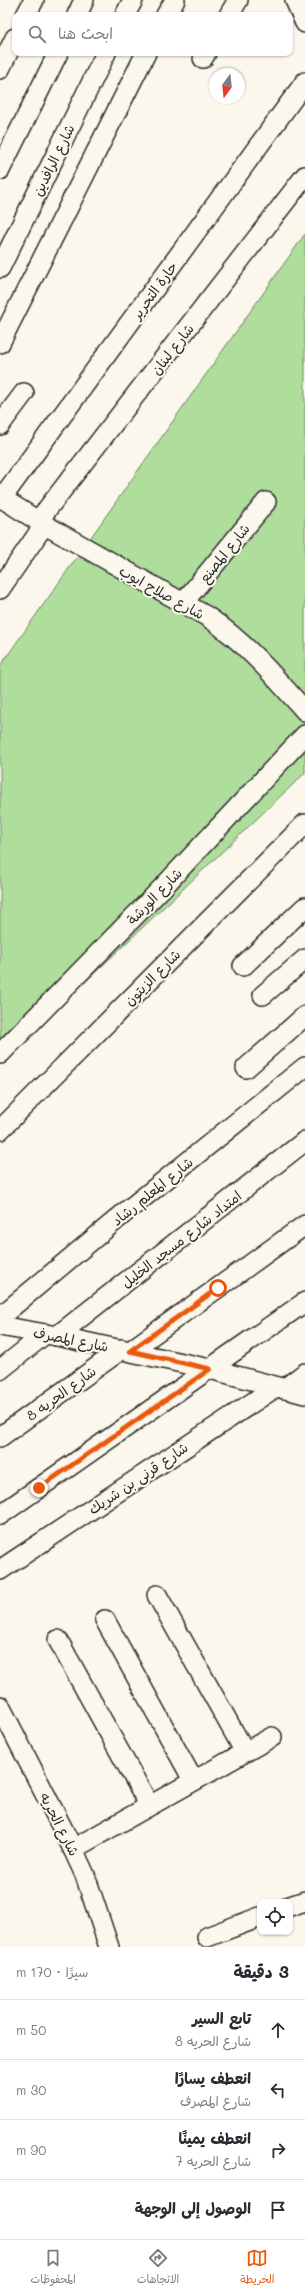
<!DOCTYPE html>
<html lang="ar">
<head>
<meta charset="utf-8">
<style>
	:root { --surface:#fff; --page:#f2f2f3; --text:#2b2b33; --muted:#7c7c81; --line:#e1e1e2; --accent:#ea580c }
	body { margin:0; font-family:Mali,"Playpen Sans Arabic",sans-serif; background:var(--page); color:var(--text); direction:rtl }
	.controls { position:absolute; right:12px; bottom:12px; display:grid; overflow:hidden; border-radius:8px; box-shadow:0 1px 3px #0004 }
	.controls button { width:36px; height:36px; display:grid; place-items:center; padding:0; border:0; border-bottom:1px solid var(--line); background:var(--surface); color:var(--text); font:20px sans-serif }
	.compass { position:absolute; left:209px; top:68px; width:36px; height:36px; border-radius:50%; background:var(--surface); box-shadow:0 1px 3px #0004; rotate:195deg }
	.stop { position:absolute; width:12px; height:12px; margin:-9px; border:3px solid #ea580c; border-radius:50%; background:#fff }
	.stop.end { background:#ea580c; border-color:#fff; box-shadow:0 1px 4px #0008 }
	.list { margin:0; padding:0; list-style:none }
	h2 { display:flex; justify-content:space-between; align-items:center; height:52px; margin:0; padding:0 16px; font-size:17px }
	h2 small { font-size:13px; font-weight:400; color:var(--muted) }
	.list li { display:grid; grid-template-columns:26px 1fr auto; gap:12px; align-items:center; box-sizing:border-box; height:60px; padding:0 16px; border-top:1px solid var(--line) }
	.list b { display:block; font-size:15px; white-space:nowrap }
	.list p { margin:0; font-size:13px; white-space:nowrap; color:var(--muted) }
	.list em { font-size:13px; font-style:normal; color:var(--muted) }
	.icon { flex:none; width:22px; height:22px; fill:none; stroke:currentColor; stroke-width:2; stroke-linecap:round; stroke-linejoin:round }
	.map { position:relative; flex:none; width:305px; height:1947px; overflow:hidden; direction:ltr }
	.search { position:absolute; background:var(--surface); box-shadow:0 1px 3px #0004; left:12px; right:12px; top:12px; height:44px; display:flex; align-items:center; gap:10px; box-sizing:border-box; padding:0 14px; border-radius:8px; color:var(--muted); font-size:15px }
	.sheet { height:292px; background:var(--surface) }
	nav { display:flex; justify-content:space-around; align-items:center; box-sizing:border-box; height:56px; border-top:1px solid var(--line); background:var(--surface); font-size:11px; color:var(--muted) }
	nav a { display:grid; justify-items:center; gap:2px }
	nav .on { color:var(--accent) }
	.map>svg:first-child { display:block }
</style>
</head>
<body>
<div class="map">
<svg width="305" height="1947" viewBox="0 0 305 1947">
	<rect width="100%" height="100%" fill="#fbf7ec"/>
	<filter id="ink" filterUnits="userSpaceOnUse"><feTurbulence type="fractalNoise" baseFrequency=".025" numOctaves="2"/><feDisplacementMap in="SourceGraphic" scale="8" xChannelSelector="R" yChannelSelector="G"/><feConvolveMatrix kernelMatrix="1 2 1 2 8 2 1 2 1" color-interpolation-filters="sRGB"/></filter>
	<g filter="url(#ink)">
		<polygon fill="#afdd9c" stroke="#6d8464" points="305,234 305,773 0,1063 0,666"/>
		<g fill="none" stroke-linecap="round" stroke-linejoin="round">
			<defs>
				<g id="minor">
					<polyline points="295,0 305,23"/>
					<polyline points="26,15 34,0"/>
					<polyline points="77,15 84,0"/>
					<polyline points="125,15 133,0"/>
					<polyline points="166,15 175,0"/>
					<polyline points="229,15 238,0"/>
					<polyline points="203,58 206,53"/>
					<polyline points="0,69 15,38"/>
					<polyline points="0,170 58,53"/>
					<polyline points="0,268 106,53"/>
					<polyline points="0,343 146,53"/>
					<polyline points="0,425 24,393"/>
					<path d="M0,497L38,521L208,617C247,644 274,676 305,711"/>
					<polyline points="2,498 305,82"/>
					<polyline points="38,521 305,176"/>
					<polyline points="0,589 44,525"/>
					<polyline points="183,603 266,502"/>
					<polyline points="243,966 305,907"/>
					<polyline points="263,995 305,959"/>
					<polyline points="0,1054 164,886 305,735"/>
					<polyline points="246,1068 305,1016"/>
					<polyline points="0,1130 305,824"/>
					<polyline points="0,1317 128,1210 305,1067"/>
					<polyline points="0,1326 57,1336 210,1369 305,1394"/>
					<polyline points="57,1336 305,1141"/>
					<polyline points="130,1351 305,1225"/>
					<polyline points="0,1370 45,1334"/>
					<polyline points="284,1389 305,1373"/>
					<polyline points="0,1437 122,1349"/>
					<polyline points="0,1515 305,1302"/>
					<polyline points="0,1570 276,1387"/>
					<polyline points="157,1595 245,1752"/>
					<polyline points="105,1620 193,1780"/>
					<polyline points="58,1640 149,1805"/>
					<polyline points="0,1706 73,1849 85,1875 109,1947"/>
					<polyline points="73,1849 272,1737"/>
					<polyline points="290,1906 305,1901"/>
					<polyline points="207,1937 260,1917"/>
				</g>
			</defs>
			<use href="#minor" stroke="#2b2b2b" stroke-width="22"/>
			<use href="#minor" stroke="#fbf7ec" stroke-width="19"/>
		</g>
	</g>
	<g fill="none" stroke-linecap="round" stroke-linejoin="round" filter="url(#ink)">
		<polyline stroke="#ea580c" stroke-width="5" points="39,1488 210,1369 130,1351 218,1288"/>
	</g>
	<g text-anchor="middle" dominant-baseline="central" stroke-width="4" stroke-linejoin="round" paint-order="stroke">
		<g font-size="14" fill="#2b2b2b" stroke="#fbf7ec">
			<text transform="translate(53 160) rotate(-64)">شارع الرافدين</text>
			<text transform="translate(154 290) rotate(-54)">حارة التحرير</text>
			<text transform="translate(172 349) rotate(-52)">شارع لبنان</text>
			<text transform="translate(224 553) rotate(-51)">شارع المصنع</text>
			<text transform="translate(162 592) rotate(29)">شارع صلاح ايوب</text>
			<text transform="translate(154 896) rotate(-46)">شارع الورشة</text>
			<text transform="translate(152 977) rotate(-45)">شارع الزيتون</text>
			<text transform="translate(152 1191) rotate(-39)">شارع المعلم رشاد</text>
			<text transform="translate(181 1239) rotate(-38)">امتداد شارع مسجد الخليل</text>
			<text transform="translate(71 1339) rotate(11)">شارع المصرف</text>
			<text transform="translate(61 1393) rotate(-36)">شارع الحريه 8</text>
			<text transform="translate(138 1478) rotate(-34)">شارع قرنى بن شريك</text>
			<text transform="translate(60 1824) rotate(63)">شارع الحريه</text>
		</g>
	</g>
</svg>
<div class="controls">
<button><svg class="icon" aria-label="locate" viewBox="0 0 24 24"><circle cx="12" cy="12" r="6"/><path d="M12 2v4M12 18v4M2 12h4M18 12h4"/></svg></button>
</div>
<svg class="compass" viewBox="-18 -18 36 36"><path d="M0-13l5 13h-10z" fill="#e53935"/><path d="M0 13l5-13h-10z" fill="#7c7c81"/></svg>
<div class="stop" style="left:218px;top:1288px"></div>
<div class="stop end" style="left:39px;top:1488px"></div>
<div class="search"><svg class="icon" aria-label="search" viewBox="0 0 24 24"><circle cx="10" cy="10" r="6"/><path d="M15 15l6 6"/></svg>ابحث هنا</div>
</div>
<section class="sheet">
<h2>3 دقيقة<small>سيرًا · 170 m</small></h2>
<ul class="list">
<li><svg class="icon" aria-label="ahead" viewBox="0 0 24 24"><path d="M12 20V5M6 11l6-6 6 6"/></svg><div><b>تابع السير</b><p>شارع الحريه 8</p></div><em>50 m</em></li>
<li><svg class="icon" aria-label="left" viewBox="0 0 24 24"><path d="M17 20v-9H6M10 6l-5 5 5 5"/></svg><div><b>انعطف يسارًا</b><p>شارع المصرف</p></div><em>30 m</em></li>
<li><svg class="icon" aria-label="right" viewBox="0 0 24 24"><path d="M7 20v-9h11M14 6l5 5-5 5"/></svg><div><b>انعطف يمينًا</b><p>شارع الحريه 7</p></div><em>90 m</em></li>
<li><svg class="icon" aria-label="arrive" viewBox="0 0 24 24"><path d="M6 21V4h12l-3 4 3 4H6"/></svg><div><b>الوصول إلى الوجهة</b></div></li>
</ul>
</section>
<nav>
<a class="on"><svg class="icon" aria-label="map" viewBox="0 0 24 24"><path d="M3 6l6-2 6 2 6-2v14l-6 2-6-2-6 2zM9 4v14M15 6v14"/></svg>الخريطة</a>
<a><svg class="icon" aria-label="directions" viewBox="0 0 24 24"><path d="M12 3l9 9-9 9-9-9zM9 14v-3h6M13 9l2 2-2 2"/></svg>الاتجاهات</a>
<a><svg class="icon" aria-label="saved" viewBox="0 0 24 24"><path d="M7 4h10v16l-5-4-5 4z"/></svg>المحفوظات</a>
</nav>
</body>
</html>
